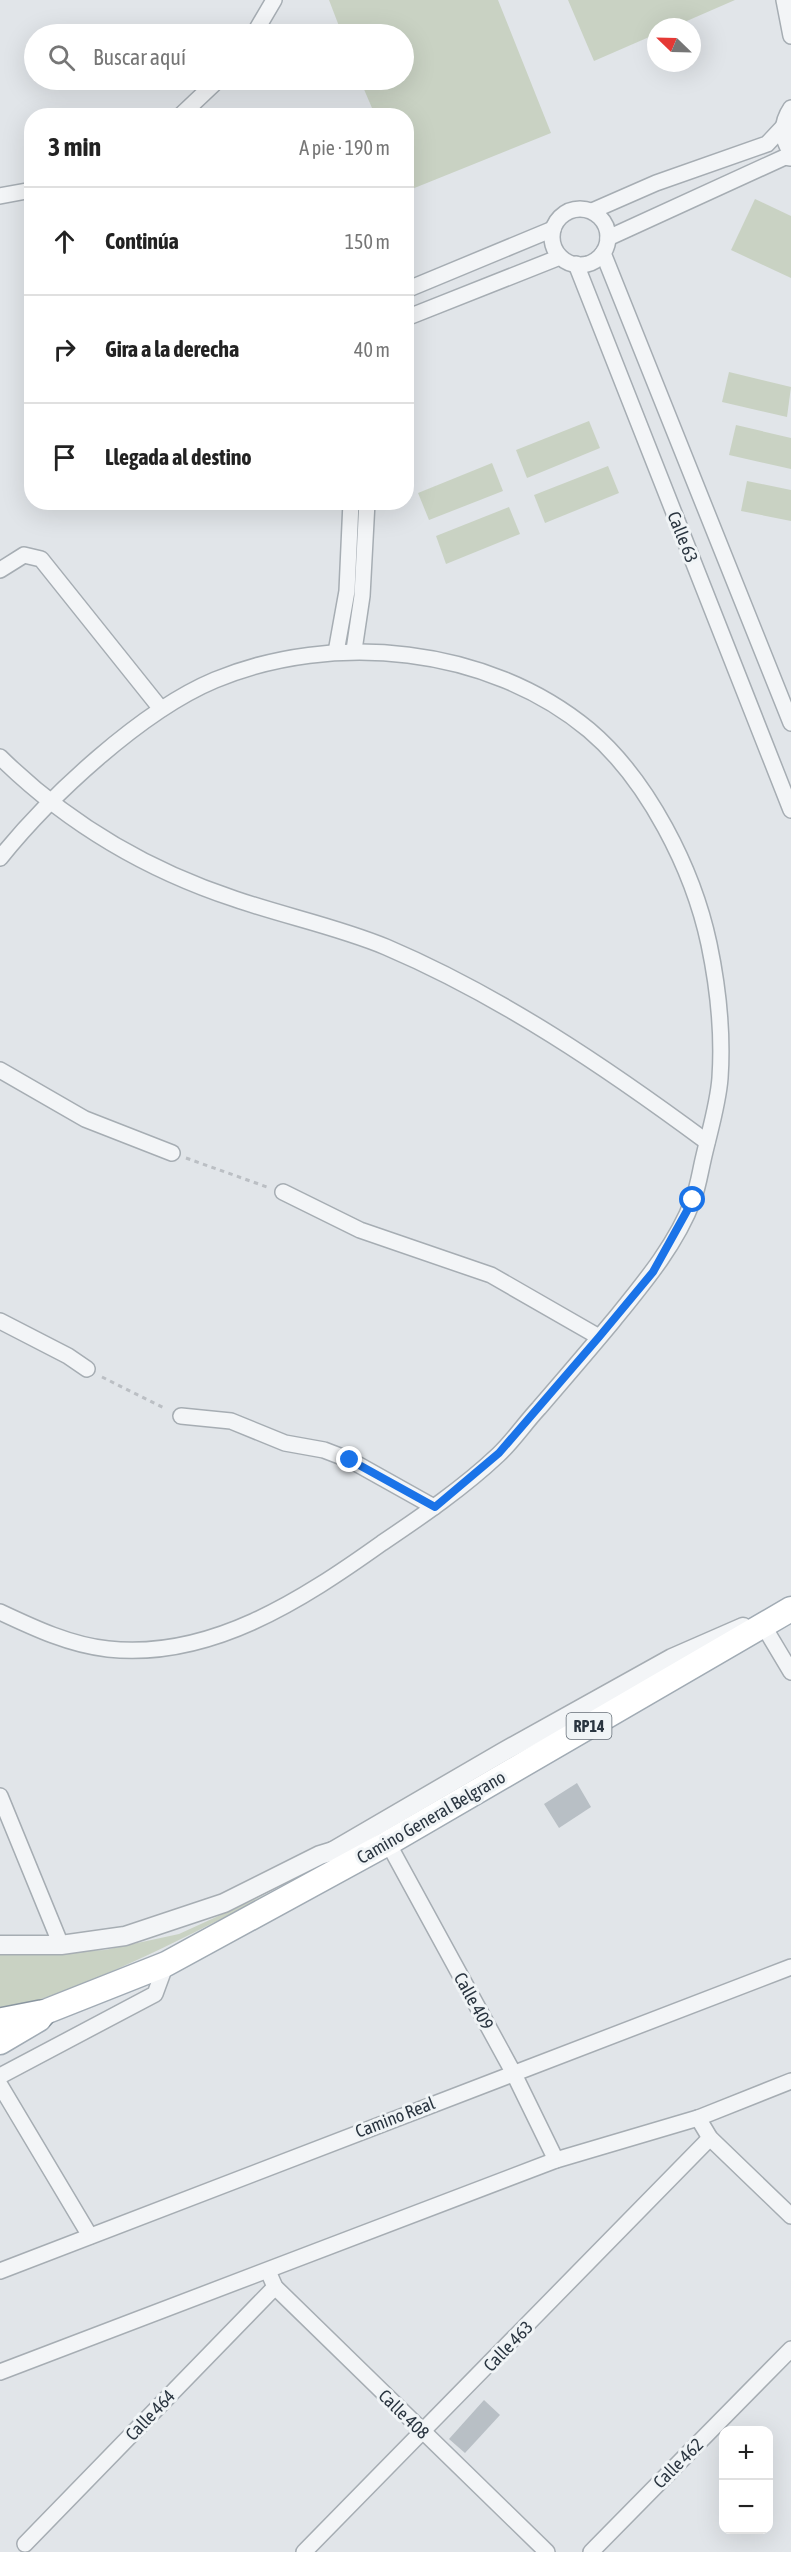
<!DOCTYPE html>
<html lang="es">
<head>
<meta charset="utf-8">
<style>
	:root { --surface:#fff; --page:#f2f2f2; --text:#222; --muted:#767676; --line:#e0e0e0 }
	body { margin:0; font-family:"Asap Condensed",sans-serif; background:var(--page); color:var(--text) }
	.controls { position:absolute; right:18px; bottom:18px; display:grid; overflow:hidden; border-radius:12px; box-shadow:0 6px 24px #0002 }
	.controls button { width:54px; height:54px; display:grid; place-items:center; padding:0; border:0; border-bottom:2px solid var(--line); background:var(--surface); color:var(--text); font:30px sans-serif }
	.compass { position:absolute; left:647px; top:18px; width:54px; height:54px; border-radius:50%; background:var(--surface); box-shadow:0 6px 24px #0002; rotate:293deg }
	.stop { position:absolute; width:18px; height:18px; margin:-14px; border:4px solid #1a73e8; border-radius:50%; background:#fff }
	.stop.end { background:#1a73e8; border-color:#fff; box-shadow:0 2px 6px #0008 }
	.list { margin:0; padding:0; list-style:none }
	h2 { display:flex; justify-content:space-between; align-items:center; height:78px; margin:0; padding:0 24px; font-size:26px }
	h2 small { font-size:20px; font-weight:400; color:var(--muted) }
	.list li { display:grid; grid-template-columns:39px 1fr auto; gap:18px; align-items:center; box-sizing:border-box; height:108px; padding:0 24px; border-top:2px solid var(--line) }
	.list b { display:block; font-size:22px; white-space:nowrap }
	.list em { font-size:20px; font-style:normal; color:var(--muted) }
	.icon { flex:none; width:33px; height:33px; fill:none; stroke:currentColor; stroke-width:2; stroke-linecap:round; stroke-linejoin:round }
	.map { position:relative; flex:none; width:791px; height:2552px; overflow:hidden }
	.search { position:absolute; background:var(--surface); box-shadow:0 6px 24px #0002; left:24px; top:24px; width:390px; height:66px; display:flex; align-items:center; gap:15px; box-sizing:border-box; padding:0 21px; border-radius:33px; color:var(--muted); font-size:22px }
	.panel { position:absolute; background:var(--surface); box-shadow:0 6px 24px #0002; left:24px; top:108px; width:390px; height:402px; border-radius:24px }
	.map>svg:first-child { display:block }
</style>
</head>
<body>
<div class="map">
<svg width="791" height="2552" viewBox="0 0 791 2552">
	<rect width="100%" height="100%" fill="#e1e5e9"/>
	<g fill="#c9d2c3">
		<polygon points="329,0 498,0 551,133 407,191 406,116 375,115 360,80 404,80 404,34 342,34"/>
		<polygon points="568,0 735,0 673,27 656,27 656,34 594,61"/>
		<polygon points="755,199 791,216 791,278 731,250"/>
		<polygon points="729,372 791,387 787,417 722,402"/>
		<polygon points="589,421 600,448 527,478 516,450"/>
		<polygon points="736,425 791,438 791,469 729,455"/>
		<polygon points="492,463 503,491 429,520 418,493"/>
		<polygon points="608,466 619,493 545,523 534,495"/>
		<polygon points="747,481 791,490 791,521 741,511"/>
		<polygon points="509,507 520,534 446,564 436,536"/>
		<path d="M295,1881C200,1929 103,1983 0,2012V1955L105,1950L179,1934Z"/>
	</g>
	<g fill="#b8bfc5">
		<polygon points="577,1783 591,1807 559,1828 544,1804"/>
		<polygon points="484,2400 500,2415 465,2453 449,2439"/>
	</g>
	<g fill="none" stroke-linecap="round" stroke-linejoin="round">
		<defs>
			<g id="minor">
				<polyline points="784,0 791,36"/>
				<polyline points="254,34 274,0"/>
				<path d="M791,108C781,123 781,138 791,153"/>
				<polyline points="180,116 218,80"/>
				<polyline points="0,196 32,190"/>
				<circle cx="580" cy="237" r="28"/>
				<polyline points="592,211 656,183 767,144 783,127"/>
				<polyline points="608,238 785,157 791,158"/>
				<polyline points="603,253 791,723"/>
				<polyline points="576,264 791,810"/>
				<polyline points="406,290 553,229"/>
				<polyline points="406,318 560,257"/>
				<polyline points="0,570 24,555 41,559 161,709"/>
				<polyline points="354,650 362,596 367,502"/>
				<polyline points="336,652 347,591 351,502"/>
				<path d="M0,757C66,822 147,870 235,899C284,916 338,927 386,947C501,996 607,1068 707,1142"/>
				<path d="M0,858C50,796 141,711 215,680C333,631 488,646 589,730C648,780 693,869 709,944C718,987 723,1034 720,1078C718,1105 709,1133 703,1160C700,1173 698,1187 693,1200C676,1245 643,1284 613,1321C589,1350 564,1379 539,1408C525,1423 513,1441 498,1455C463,1488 422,1516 382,1543C302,1600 210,1660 108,1649C70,1645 34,1628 0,1612"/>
				<polyline points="0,1070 85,1119 172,1153"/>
				<polyline points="283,1192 360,1230 491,1275 599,1337"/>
				<polyline points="0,1321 68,1356 87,1369"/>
				<polyline points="181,1416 231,1421 285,1443 324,1450 350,1460 434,1507"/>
				<polyline points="763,1625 791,1672"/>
				<polyline points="0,1796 61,1945"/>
				<polyline points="388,1843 513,2072 556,2160"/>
				<polyline points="0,2076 155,1994 166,1964"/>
				<polyline points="0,2085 90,2236"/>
				<polyline points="698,2118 710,2138 791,2216"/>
				<polyline points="0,2271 791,1967"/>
				<polyline points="268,2271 275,2287 547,2552"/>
				<polyline points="0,2372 556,2160 698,2118 791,2081"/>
				<polyline points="25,2544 275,2287"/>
				<polyline points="304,2552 710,2138"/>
				<polyline points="591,2552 791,2349"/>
			</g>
			<g id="tertiary">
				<polyline points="333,1851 503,1752 672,1658 743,1627"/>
				<polyline points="0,1945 61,1945 125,1936 224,1903 320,1855 333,1851 342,1855"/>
			</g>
			<g id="primary">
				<polyline points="22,2021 166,1964 388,1843 791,1609"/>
				<polyline points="0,2042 39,2019"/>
			</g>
			<polyline id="motorway" points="0,2022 41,2014"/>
		</defs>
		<use href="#minor" stroke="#a6adb3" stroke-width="18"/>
		<use href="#tertiary" stroke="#a6adb3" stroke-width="21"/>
		<use href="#primary" stroke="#a1abb4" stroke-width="27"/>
		<use href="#motorway" stroke="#89959f" stroke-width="30"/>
		<g stroke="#bbbfc4" stroke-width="3" stroke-dasharray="4.5 4.5" stroke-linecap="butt">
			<polyline points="186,1158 267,1187"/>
			<polyline points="102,1377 166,1409"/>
		</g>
		<use href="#minor" stroke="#f3f5f7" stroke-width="15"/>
		<use href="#tertiary" stroke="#f3f5f7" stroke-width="18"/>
		<use href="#primary" stroke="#fff" stroke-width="24"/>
		<use href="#motorway" stroke="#fff" stroke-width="27"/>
	</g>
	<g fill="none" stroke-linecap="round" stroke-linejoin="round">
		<polyline stroke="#1a73e8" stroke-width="8" points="350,1460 435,1507 499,1453 599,1337 653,1272 693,1200"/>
	</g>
	<g text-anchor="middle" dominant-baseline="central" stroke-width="6" stroke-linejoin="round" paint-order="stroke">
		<rect fill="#f0f4f6" stroke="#656e77" stroke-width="1.5" x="566.5" y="1713" width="45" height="26" rx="4.5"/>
		<g font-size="16" font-weight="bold" fill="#2a3540">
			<text x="589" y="1726">RP14</text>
		</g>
		<g font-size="18" fill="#2a3540" stroke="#f0f4f6">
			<text transform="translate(683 537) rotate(68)">Calle 63</text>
			<text transform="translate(431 1817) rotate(-30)">Camino General Belgrano</text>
			<text transform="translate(474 2001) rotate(61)">Calle 409</text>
			<text transform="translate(395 2117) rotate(-21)">Camino Real</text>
			<text transform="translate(508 2346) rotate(-46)">Calle 463</text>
			<text transform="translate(404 2414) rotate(44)">Calle 408</text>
			<text transform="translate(150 2415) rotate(-46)">Calle 464</text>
			<text transform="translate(678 2463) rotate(-45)">Calle 462</text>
		</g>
	</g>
</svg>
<div class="controls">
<button>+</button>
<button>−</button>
</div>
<svg class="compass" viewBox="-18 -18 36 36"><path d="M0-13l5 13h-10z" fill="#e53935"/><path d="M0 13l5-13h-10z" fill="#767676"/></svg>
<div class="stop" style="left:693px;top:1200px"></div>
<div class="stop end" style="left:350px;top:1460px"></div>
<div class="search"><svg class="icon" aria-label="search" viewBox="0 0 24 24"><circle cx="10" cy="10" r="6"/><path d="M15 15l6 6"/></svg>Buscar aquí</div>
<section class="panel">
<h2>3 min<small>A pie · 190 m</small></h2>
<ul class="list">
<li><svg class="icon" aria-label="ahead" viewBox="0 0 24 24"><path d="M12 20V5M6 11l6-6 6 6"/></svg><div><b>Continúa</b></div><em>150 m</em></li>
<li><svg class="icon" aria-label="right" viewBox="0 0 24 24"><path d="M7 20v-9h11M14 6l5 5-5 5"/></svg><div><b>Gira a la derecha</b></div><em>40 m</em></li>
<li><svg class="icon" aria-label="arrive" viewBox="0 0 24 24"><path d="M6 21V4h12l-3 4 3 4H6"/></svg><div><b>Llegada al destino</b></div></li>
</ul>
</section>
</div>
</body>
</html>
